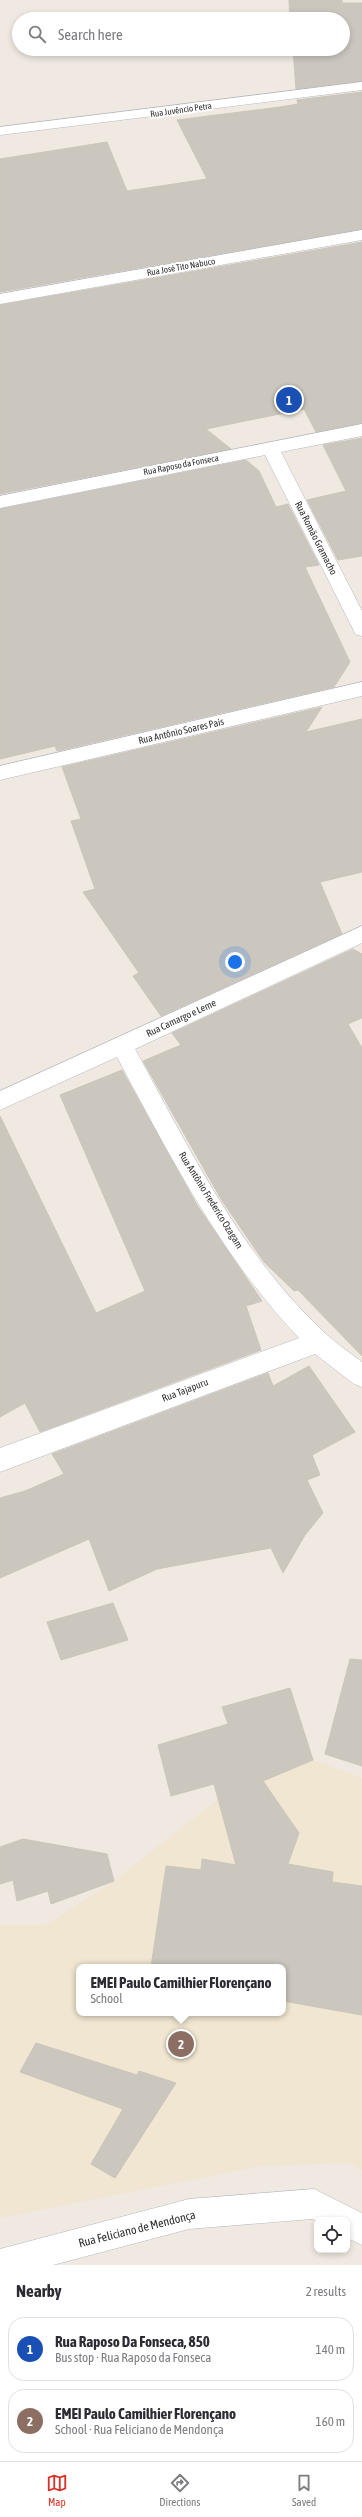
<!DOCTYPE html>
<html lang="en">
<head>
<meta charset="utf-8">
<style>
	:root { --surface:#fff; --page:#f7f7f7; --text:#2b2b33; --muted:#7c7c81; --line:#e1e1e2; --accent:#d93025 }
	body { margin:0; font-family:"Asap Condensed",sans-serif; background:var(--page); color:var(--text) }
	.controls { position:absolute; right:12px; bottom:12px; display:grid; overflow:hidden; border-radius:8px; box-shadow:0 2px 6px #0003 }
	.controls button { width:36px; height:36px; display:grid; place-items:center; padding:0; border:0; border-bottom:1px solid var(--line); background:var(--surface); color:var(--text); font:20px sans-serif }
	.you { position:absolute; left:235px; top:962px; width:14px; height:14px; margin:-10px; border:3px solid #fff; border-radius:50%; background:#1a73e8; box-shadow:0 0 0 6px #1a73e833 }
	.badge { display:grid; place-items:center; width:26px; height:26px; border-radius:50%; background:var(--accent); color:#fff; font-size:13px; font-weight:700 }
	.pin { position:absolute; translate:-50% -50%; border:2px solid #fff; box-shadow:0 1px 4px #0006 }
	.popup { position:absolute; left:76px; top:1964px; width:210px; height:52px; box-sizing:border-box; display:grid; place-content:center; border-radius:8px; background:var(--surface); filter:drop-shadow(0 1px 3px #0005); font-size:13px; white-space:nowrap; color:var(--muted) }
	.popup b { font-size:15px; color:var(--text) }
	.popup::after { content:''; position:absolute; left:50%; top:100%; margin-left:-8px; border:8px solid transparent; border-top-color:var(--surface) }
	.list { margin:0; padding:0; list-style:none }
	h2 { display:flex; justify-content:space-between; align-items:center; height:52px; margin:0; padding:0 16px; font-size:17px }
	h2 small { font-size:13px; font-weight:400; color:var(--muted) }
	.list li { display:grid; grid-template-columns:26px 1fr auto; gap:12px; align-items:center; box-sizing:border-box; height:64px; margin:0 8px 8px; padding:0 8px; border:1px solid var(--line); border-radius:16px }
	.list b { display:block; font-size:15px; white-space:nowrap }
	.list p { margin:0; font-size:13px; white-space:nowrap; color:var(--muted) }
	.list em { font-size:13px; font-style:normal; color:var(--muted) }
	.icon { flex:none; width:22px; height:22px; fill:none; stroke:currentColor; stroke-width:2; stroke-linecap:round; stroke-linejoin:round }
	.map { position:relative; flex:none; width:362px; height:2265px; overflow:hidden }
	.search { position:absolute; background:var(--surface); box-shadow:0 2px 6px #0003; left:12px; right:12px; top:12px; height:44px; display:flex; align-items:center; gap:10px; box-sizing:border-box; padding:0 14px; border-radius:22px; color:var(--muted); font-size:15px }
	.sheet { height:196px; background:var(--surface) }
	nav { display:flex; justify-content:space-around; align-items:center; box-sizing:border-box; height:56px; border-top:1px solid var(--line); background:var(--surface); font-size:11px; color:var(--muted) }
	nav a { display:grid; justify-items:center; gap:2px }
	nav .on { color:var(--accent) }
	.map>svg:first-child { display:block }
</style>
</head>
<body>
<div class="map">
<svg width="362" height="2265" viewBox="0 0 362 2265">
	<rect width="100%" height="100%" fill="#efe9e1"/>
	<path fill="#f0e6d1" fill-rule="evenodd" d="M313,1760L362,1778V2170L349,2163L261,2166L0,2218V1925H45L114,1881L217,1800ZM79,1967H283V2013H79Z"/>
	<g fill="#cbc7bf" stroke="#cbc5ba">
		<polygon points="289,0 342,0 342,3 362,3 362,81 296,89 293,49 343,49 343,19 290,19"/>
		<polygon points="362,92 362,229 0,292 0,159 107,142 127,191 207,179 177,120 280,107 298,104 297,100"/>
		<polygon points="362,242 362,423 316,432 304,409 206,429 231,449 0,494 0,305"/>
		<polygon points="362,438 362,556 338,560 307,500 346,491 323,445"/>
		<polygon points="246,460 259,471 276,507 288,504 319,565 305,567 350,662 334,687 57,751 55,746 0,759 0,509"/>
		<polygon points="322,707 306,732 362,719 362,872 320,882 342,934 161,1016 133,976 139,973 83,892 95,889 71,821 81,819 62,767"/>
		<polygon points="353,949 362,954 362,1018 348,1024 362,1048 362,1356 298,1290 294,1291 264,1262 221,1199 143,1061 181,1045 172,1033"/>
		<polygon points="122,1070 197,1205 262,1301 246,1306 261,1350 40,1432 25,1403 0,1417 0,1116 96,1313 145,1291 60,1095"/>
		<polygon points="309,1366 355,1432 312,1455 320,1475 307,1480 323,1513 305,1535 283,1573 271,1548 157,1569 109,1591 89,1539 0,1578 0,1498 25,1491 64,1474 52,1454 268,1373 273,1386"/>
		<polygon points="113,1603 128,1640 61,1660 47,1622"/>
		<polygon points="350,1659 362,1660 362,1766 325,1754"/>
		<polygon points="290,1688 313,1760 263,1781 299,1833 288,1864 333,1872 332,1882 362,1886 362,2015 283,2001 283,1967 151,1967 166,1866 201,1870 202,1859 236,1865 214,1784 171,1796 158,1745 228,1724 222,1707"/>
		<polygon points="23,1839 107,1854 114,1881 51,1904 48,1891 17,1901 13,1880 0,1884 0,1847"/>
		<polygon points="36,2043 137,2075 139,2071 176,2083 115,2178 91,2164 123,2109 20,2072"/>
	</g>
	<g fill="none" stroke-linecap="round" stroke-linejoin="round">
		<defs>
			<g id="minor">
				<polygon points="362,82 362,90 0,135 0,127"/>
				<polygon points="362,230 362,240 0,304 0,294"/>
				<polygon points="362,424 362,436 281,452 362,611 362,636 355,634 353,629 265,455 0,508 0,496"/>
				<polygon points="362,682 362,696 0,780 0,766"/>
				<path d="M362,926V943L135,1049C189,1148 242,1257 326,1334C337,1344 350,1353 362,1362V1387L354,1384L315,1354L0,1472V1448L299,1338C221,1256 170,1156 117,1057L0,1110V1091Z"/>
				<polygon points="314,2189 362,2213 362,2245 347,2238 347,2220 317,2221 312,2219 189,2229 53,2265 0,2265 0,2249 189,2199"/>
			</g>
		</defs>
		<use href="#minor" stroke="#b4b7c1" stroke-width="1"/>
		<use href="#minor" fill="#fff" fill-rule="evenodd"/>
	</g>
	<g text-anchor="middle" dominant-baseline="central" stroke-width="4" stroke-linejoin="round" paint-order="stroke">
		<g font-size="9" fill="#2e2e2e" stroke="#fff">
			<text transform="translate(181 110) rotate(-8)">Rua Juvêncio Petra</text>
			<text transform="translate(181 267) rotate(-10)">Rua José Tito Nabuco</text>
			<text transform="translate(181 465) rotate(-11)">Rua Raposo da Fonseca</text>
		</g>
		<g font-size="10" fill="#2e2e2e" stroke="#fff">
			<text transform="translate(316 538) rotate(63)">Rua Romão Gramacho</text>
			<text transform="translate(181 731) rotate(-13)">Rua Antônio Soares Pais</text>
			<text transform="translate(181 1018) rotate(-25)">Rua Camargo e Leme</text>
			<text transform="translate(211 1200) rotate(58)">Rua Antônio Frederico Ozagam</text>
			<text transform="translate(185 1390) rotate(-21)">Rua Tajapuru</text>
		</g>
		<g font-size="12" fill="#2e2e2e" stroke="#fff">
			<text transform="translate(137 2229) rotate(-14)">Rua Feliciano de Mendonça</text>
		</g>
	</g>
</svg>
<div class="controls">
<button><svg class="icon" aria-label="locate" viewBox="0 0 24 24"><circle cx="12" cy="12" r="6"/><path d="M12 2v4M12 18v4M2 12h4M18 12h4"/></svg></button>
</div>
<div class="you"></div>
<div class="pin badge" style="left:289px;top:400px;background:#1a4fb4">1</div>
<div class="pin badge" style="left:181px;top:2044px;background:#8d6e63">2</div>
<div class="popup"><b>EMEI Paulo Camilhier Florençano</b>School</div>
<div class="search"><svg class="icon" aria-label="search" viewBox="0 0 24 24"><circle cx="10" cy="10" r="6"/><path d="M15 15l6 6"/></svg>Search here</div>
</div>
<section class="sheet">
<h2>Nearby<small>2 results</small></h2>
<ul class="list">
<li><span class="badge" style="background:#1a4fb4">1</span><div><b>Rua Raposo Da Fonseca, 850</b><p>Bus stop · Rua Raposo da Fonseca</p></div><em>140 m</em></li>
<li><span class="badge" style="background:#8d6e63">2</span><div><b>EMEI Paulo Camilhier Florençano</b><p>School · Rua Feliciano de Mendonça</p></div><em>160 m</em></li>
</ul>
</section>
<nav>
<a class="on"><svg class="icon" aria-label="map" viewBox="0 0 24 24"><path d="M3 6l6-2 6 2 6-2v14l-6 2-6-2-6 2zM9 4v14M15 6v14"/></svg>Map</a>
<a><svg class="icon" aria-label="directions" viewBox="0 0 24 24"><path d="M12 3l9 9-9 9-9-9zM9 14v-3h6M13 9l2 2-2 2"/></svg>Directions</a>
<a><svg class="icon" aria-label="saved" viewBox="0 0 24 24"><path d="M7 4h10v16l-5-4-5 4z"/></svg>Saved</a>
</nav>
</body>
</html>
